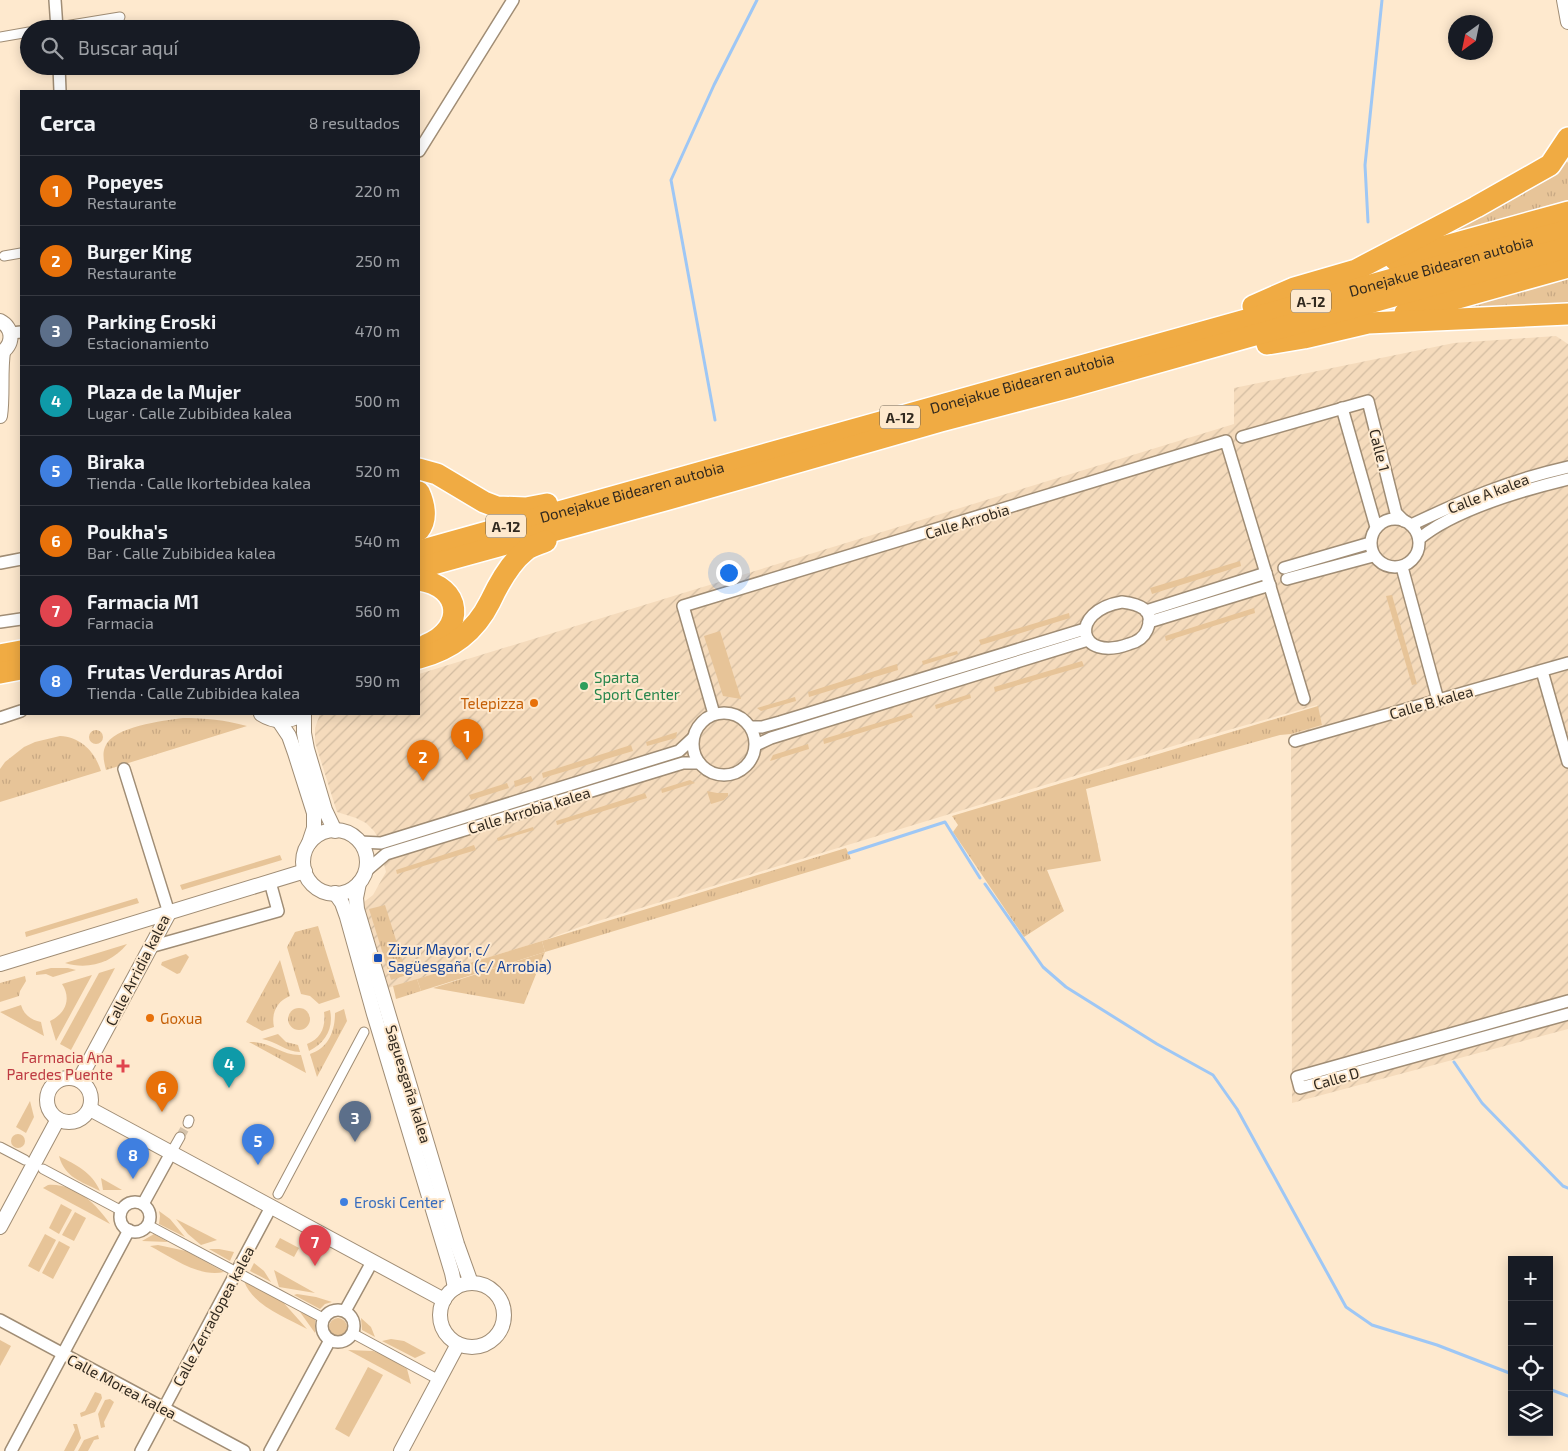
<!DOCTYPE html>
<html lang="es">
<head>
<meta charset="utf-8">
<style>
	:root { --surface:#171b24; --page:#20242c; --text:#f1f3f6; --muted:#9ea1a6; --line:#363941; --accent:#d93025 }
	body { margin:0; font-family:"Exo 2",sans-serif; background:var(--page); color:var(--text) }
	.controls { position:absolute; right:15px; bottom:15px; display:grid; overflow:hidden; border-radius:0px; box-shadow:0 2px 12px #0003 }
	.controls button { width:45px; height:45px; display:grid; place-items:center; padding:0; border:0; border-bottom:1px solid var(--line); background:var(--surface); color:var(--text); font:25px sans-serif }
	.compass { position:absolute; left:1448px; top:15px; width:45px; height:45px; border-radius:50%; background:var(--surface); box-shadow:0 2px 12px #0003; rotate:213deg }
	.you { position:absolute; left:728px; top:572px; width:18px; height:18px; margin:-12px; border:4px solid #fff; border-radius:50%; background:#1a73e8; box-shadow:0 0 0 8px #1a73e833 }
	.badge { display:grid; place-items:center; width:32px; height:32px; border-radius:50%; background:var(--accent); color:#fff; font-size:16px; font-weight:700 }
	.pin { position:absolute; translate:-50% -41px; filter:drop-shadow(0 1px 2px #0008) }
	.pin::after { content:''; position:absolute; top:26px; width:18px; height:15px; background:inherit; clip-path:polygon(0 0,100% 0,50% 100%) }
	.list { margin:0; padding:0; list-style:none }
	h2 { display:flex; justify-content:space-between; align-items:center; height:65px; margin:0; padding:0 20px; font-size:21px }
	h2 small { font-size:16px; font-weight:400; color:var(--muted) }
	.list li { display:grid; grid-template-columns:32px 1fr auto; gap:15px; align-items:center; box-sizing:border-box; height:70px; padding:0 20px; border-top:1px solid var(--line) }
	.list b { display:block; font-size:19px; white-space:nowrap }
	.list p { margin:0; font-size:16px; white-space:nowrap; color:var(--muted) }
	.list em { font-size:16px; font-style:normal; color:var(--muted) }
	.icon { flex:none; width:28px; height:28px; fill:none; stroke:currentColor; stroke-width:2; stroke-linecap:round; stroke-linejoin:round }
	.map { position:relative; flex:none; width:1568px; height:1451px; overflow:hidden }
	.search { position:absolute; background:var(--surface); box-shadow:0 2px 12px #0003; left:20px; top:20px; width:400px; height:55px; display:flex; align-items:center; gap:12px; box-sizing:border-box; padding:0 18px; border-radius:28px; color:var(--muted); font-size:19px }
	.panel { position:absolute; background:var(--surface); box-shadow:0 2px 12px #0003; left:20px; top:90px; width:400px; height:625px; border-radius:0px }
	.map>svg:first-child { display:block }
</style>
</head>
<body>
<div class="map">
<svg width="1568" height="1451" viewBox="0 0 1568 1451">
	<defs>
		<pattern id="industrial-furrows" width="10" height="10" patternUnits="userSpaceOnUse" patternTransform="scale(1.25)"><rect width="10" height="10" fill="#f5dbbc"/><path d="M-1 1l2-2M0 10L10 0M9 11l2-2" fill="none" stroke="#d2bca1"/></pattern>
		<pattern id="grass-tufts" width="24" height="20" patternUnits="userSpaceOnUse" patternTransform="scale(1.25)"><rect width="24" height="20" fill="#e7c498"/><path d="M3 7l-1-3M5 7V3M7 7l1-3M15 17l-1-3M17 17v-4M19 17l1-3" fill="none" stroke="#c7a883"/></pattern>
	</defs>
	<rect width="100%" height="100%" fill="#fee9ce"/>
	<polygon fill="url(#industrial-furrows)" points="1556,336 1568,344 1568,1029 1292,1103 1291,734 1322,725 1317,705 1193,740 772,868 585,925 542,941 385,989 360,905 373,895 386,872 377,836 374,831 366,823 356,818 337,812 315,742 315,728 320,714 419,714 419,674 1234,424 1234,388 1454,343"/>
	<g fill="url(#grass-tufts)">
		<polygon points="1565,159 1568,163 1568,200 1405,251"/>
		<polygon points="1568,276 1568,308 1423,313"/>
		<polygon points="1318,706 1322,725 1291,734 1280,735 1086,789 1101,861 1047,870 1064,911 1024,937 953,832 958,825 952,816"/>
		<path d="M183,718C205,718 225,720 247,726L106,770C104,762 102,754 105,747C113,726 163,721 183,718Z"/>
		<circle cx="96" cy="737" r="7"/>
		<path d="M60,736C81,737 95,752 101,771L0,802V769L5,762L24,747L35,742Z"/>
		<polygon points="846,848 851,859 545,952 524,1004 433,988 545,952 542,941"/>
		<polygon points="385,905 407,975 391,980 369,909"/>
		<polygon points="318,926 340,997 319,1004 310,996 301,994 287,947 295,932"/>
		<path d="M280,960L290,996C277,1001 271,1013 274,1027L262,1031L246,1022Z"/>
		<polygon points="25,976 26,981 20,991 19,996 0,1002 0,983"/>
		<polygon points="417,979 421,991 396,999 393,986"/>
		<circle cx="299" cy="1019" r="11"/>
		<path d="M344,1009L347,1021L317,1077L310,1054C328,1048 335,1032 335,1013Z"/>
		<path d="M330,1010C334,1029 325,1043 309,1051L307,1044C321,1039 326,1027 324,1012Z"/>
		<path d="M278,1034L286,1042L298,1045L300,1052C286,1052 276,1041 262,1039Z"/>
		<path d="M249,1042C270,1041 282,1056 301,1055L306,1073Z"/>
	</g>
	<g fill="#e7c498">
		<polygon points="1240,561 1241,566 1152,594 1150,588"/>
		<polygon points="1392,595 1417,684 1412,685 1386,596"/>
		<polygon points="1254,608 1255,613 1166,641 1165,636"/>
		<polygon points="1069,613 1070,618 981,645 979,640"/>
		<polygon points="720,631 741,699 723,696 704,636"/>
		<polygon points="957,651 958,654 923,665 922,661"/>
		<polygon points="1082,661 1084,666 995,692 994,687"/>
		<polygon points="897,664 898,670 809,697 808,692"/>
		<polygon points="970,694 971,698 936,709 935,705"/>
		<polygon points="795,697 796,701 761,711 757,708"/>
		<polygon points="911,713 913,717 824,744 823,739"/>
		<polygon points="677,732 676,738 647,746 646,742"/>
		<polygon points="808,744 809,749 770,761 773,755"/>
		<polygon points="631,745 633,751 543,778 542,773"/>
		<polygon points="639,769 639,771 549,799 548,796"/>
		<polygon points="531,776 533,781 515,787 514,781"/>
		<polygon points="690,780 695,783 662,793 661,789"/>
		<polygon points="507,783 509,788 471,800 469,795"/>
		<polygon points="707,791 717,793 728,793 728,796 724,800 711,804"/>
		<polygon points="645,793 647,798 557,825 556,821"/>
		<polygon points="533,827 534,830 498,841 497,838"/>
		<polygon points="474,845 476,850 397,874 396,870"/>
		<polygon points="280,855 282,860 182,890 180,885"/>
		<polygon points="137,898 139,903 26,937 25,932"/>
		<polygon points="542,941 545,952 421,991 417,979"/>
		<path d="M127,944C112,963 88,970 65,963Z"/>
		<polygon points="186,954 189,957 180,973 177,974 161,965 162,962"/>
		<polygon points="51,968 68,968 76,970 53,977 46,974 36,975 36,972"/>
		<polygon points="115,968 71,1050 60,1044 99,973"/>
		<path d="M92,975L56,1041L50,1021C65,1014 72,999 62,984Z"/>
		<path d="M21,1005C24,1015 31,1020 41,1022L44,1036L0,1012Z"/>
		<polygon points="1568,1006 1568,1010 1460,1041 1459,1037"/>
		<polygon points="30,1101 34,1117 26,1133 16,1127"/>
		<circle cx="18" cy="1141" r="7"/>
		<path d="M59,1156C76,1165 92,1172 100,1191C81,1181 65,1178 59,1156Z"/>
		<polygon points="101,1178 122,1190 103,1190"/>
		<path d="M48,1185C75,1183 96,1204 110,1224L43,1188Z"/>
		<polygon points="61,1204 72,1210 59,1234 49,1228"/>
		<polygon points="159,1211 170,1219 185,1237 159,1224 160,1216"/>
		<polygon points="75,1212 86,1218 74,1241 62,1235"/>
		<polygon points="176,1219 217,1240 201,1245 188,1234"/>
		<polygon points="45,1234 56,1240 39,1272 28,1266"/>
		<polygon points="154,1234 168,1242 142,1241"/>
		<polygon points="280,1238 299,1248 294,1257 275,1247"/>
		<polygon points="59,1241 70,1247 53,1279 42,1273"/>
		<path d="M158,1245L186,1251L224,1272C199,1278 171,1257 150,1246Z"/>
		<polygon points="209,1249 219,1249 234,1252 230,1261"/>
		<polygon points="254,1263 264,1271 271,1282 250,1271"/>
		<polygon points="274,1270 315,1293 279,1287"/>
		<path d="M244,1281L282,1301L307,1329C286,1317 253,1306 244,1281Z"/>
		<polygon points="297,1294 316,1297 332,1302 325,1304 320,1309 294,1295"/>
		<polygon points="300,1312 315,1319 315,1333"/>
		<circle cx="338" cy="1327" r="9"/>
		<polygon points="361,1318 371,1327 375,1337 362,1330"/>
		<polygon points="391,1339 404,1341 426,1353 415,1358 382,1341"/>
		<polygon points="0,1340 11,1346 0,1366"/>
		<polygon points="348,1350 373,1351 386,1356 407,1369 411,1384"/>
		<polygon points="368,1367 383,1375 349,1437 335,1429"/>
		<polygon points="95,1392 101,1394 102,1398 95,1412 81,1417 80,1413 85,1411"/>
		<polygon points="110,1399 114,1402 104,1422 105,1427 101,1428 98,1414 105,1400"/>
		<polygon points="73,1424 77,1424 81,1438 74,1451 64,1451 75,1430"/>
		<polygon points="98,1435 99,1439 94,1440 88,1451 78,1451 84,1440"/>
	</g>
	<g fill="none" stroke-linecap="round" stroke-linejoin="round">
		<g stroke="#9ec7f5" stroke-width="3">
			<polyline points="1368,222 1365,165 1382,0"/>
			<polyline points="715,420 671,180 714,85 757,0"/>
			<polyline points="849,853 945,822 980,878"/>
			<polyline points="985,884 1043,967 1066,987 1157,1044 1213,1075 1237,1109 1346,1307 1372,1325 1437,1345 1512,1374"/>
			<polyline points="1454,1062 1482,1103 1563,1186 1568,1188"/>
			<polyline points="1549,1389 1568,1396"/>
		</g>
		<polyline stroke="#d5c3ab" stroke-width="9" stroke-dasharray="9 4.5" stroke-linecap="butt" points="180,1137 188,1123"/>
		<defs>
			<g id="pedestrian">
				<polyline points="65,26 120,17"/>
				<polyline points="44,29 47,28"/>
				<polyline points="0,37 29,32"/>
				<polyline points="4,256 21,253"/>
				<polyline points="188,1123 189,1120"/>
				<polyline points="0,1147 25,1160"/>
				<polyline points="171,1153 180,1137"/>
				<polyline points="43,1169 122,1211"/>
				<polyline points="278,1194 364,1032"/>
				<polyline points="148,1225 323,1318"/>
				<polyline points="352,1333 439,1380"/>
			</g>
			<g id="minor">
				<polyline points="55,0 57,29"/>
				<polyline points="59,66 60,91"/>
				<polyline points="419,151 513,0"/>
				<polyline points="11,333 21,332"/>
				<polyline points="1342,408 1376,527"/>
				<polyline points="1242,437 1368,401 1396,513 1404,521"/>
				<circle cx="1395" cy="543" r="24"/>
				<path d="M1411,525C1464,500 1510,480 1568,467"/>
				<path d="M1419,539C1455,509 1523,490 1568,479"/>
				<polyline points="0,563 21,559"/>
				<polyline points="1402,567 1438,700"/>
				<polyline points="1284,568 1370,543"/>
				<polyline points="1287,579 1373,556"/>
				<path d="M1122,602C1138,604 1156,609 1147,630C1144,637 1137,642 1129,644C1077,663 1068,611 1122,602Z"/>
				<polyline points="1146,611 1266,573"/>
				<polyline points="0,622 21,619"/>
				<polyline points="1149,622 1270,585"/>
				<polyline points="1542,671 1568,762"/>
				<circle cx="724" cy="744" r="31"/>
				<polyline points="714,714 683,606 1226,441 1304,699"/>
				<polyline points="0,718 21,711"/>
				<polyline points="751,727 762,727 780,722 1085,629"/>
				<polyline points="1295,741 1568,663"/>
				<polyline points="756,745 771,738 1088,640"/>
				<polyline points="124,769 169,913"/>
				<polyline points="360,842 381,843 679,751 693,738"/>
				<polyline points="366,871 386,854 683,763 699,763"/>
				<polyline points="150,947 278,911 270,882"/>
				<polyline points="1568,1001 1297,1077 1300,1088 1568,1014"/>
				<circle cx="135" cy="1217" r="15"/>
				<polyline points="143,1204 171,1153"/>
				<circle cx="338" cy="1326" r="16"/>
				<polyline points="345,1311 372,1262"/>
				<polyline points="0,1320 244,1451"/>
				<polyline points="11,1451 129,1230"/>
				<polyline points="141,1451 271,1207"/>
				<polyline points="270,1451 330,1340"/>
			</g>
			<g id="tertiary">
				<polyline points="1564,0 1568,22"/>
				<path d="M0,321C14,328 14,346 0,353"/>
				<path d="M0,416C3,396 0,371 3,352"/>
				<path d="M261,714C275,723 289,722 304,714"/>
				<polyline points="304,714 304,733 307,749 325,810 335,831"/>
				<polyline points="279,721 289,736 295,753 314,813 314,828 309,843"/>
				<circle cx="335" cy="862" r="32"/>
				<polyline points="359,883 356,898 357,909 457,1244 471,1283"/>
				<polyline points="335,893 342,903 347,917 374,1014 452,1273 455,1288"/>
				<polyline points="0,964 305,871"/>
				<circle cx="69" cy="1100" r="22"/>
				<polyline points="79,1080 169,913"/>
				<polyline points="90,1109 444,1300"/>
				<polyline points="0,1227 58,1119"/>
				<circle cx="472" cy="1315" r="32"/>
				<polyline points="401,1451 458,1344"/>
			</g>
			<g id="motorway">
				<polyline points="1395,260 1568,212"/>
				<polyline points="1253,306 1294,288 1356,270 1476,207 1550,165 1568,138"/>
				<polyline points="1405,313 1568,267"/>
				<polyline points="1267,344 1304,338 1368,323 1568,314"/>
				<polyline points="419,469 437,474 484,502 497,507 526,508 547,504"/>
				<path d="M419,492C424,503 428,519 419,530"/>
				<path id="s1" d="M419,551L1568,230"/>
				<polyline points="419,568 669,499 941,421 1070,387 1568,247"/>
				<path d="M419,580C462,586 466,629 426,645"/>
				<polyline points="0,655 21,651"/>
				<path d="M419,658C450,650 475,632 490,602C498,585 510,563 525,551C530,546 540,544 546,541"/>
				<polyline points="0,673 21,669"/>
			</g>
		</defs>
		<use href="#pedestrian" stroke="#a08d75" stroke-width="11"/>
		<use href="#minor" stroke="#a08d75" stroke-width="14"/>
		<use href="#tertiary" stroke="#a08d75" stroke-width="16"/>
		<use href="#motorway" stroke="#fff" stroke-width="24"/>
		<use href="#pedestrian" stroke="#fff" stroke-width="9"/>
		<use href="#minor" stroke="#fff" stroke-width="11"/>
		<use href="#tertiary" stroke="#fff" stroke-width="14"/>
		<use href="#motorway" stroke="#f0ab43" stroke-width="21"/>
	</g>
	<circle fill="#2e9e5b" stroke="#fee9ce" stroke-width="2" cx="584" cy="686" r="5"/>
	<g fill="#e8710a" stroke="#fee9ce" stroke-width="2">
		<circle cx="534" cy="703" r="5"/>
		<circle cx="150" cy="1018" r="5"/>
	</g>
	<rect fill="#1a4fb4" stroke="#fee9ce" stroke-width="2" x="373" y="953" width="10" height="10" rx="2.5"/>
	<path fill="#e0444e" stroke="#fee9ce" stroke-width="2" d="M120.5 1058.5h5v5h5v5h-5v5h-5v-5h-5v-5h5z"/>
	<circle fill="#3f7fe0" stroke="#fee9ce" stroke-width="2" cx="344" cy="1202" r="5"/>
	<g text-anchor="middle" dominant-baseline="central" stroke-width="4" stroke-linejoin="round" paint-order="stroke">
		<g fill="#fee9ce" stroke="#6e6354" stroke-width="1">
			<rect x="1291" y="289.5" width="40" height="23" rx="4"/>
			<rect x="880" y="405.5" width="40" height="23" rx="4"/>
			<rect x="486" y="514.5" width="40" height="23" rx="4"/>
		</g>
		<g font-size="14" font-weight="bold" fill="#31291f">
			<text x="1311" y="301">A-12</text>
			<text x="900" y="417">A-12</text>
			<text x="506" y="526">A-12</text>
		</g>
		<g font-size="15" fill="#31291f" stroke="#fee9ce">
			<text stroke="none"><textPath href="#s1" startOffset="1061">Donejakue Bidearen autobia</textPath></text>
			<text stroke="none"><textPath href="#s1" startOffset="626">Donejakue Bidearen autobia</textPath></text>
			<text transform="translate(1380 450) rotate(76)">Calle 1</text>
			<text stroke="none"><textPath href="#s1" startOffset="221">Donejakue Bidearen autobia</textPath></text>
			<text transform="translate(1488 493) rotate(-21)">Calle A kalea</text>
			<text transform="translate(967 521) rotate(-17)">Calle Arrobia</text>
			<text transform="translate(1431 702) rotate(-16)">Calle B kalea</text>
			<text transform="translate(529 810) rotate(-17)">Calle Arrobia kalea</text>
			<text transform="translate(137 970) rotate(-63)">Calle Arridia kalea</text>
			<text transform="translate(1336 1078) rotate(-16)">Calle D</text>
			<text transform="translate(409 1084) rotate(73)">Saguesgaña kalea</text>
			<text transform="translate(213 1316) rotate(-62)">Calle Zerradopea kalea</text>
			<text transform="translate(122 1386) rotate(28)">Calle Morea kalea</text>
		</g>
		<g font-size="15" fill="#27864d" stroke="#fee9ce" text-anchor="start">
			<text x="594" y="677">Sparta<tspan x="594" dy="17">Sport Center</tspan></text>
		</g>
		<g font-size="15" fill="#c56008" stroke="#fee9ce" text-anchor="end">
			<text x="524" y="703">Telepizza</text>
			<text x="160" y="1018" text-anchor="start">Goxua</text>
		</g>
		<g font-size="15" fill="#164399" stroke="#fee9ce" text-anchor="start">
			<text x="388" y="949">Zizur Mayor, c/<tspan x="388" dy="17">Sagüesgaña (c/ Arrobia)</tspan></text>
		</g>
		<g font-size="15" fill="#be3a42" stroke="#fee9ce" text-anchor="end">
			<text x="113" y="1057">Farmacia Ana<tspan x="113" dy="17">Paredes Puente</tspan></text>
		</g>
		<g font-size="15" fill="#366cbe" stroke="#fee9ce" text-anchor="start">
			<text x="354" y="1202">Eroski Center</text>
		</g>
	</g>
</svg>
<div class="controls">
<button>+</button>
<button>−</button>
<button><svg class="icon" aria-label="locate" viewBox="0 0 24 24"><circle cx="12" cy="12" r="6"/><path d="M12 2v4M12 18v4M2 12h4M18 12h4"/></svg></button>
<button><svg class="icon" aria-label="layers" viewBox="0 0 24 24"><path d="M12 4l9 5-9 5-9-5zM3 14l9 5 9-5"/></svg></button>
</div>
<svg class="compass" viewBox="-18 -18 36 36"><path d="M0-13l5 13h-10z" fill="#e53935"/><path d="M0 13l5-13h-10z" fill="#9ea1a6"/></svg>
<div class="you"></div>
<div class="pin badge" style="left:467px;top:760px;background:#e8710a">1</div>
<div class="pin badge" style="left:423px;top:781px;background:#e8710a">2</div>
<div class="pin badge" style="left:355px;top:1142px;background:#5c6f8a">3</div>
<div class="pin badge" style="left:229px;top:1088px;background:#0f9aa8">4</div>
<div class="pin badge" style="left:258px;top:1165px;background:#3f7fe0">5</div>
<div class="pin badge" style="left:162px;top:1112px;background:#e8710a">6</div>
<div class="pin badge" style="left:315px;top:1266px;background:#e0444e">7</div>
<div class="pin badge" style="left:133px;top:1179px;background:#3f7fe0">8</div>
<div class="search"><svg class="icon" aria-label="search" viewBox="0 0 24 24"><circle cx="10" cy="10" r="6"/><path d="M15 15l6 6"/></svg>Buscar aquí</div>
<section class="panel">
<h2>Cerca<small>8 resultados</small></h2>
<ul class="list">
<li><span class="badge" style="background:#e8710a">1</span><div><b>Popeyes</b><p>Restaurante</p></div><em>220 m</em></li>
<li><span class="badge" style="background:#e8710a">2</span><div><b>Burger King</b><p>Restaurante</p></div><em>250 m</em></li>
<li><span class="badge" style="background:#5c6f8a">3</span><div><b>Parking Eroski</b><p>Estacionamiento</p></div><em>470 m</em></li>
<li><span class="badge" style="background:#0f9aa8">4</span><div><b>Plaza de la Mujer</b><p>Lugar · Calle Zubibidea kalea</p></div><em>500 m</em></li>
<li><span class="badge" style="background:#3f7fe0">5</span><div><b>Biraka</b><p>Tienda · Calle Ikortebidea kalea</p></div><em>520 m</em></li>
<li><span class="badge" style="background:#e8710a">6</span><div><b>Poukha's</b><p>Bar · Calle Zubibidea kalea</p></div><em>540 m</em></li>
<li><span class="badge" style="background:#e0444e">7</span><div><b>Farmacia M1</b><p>Farmacia</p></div><em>560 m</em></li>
<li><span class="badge" style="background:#3f7fe0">8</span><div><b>Frutas Verduras Ardoi</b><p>Tienda · Calle Zubibidea kalea</p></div><em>590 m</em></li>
</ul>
</section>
</div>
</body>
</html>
